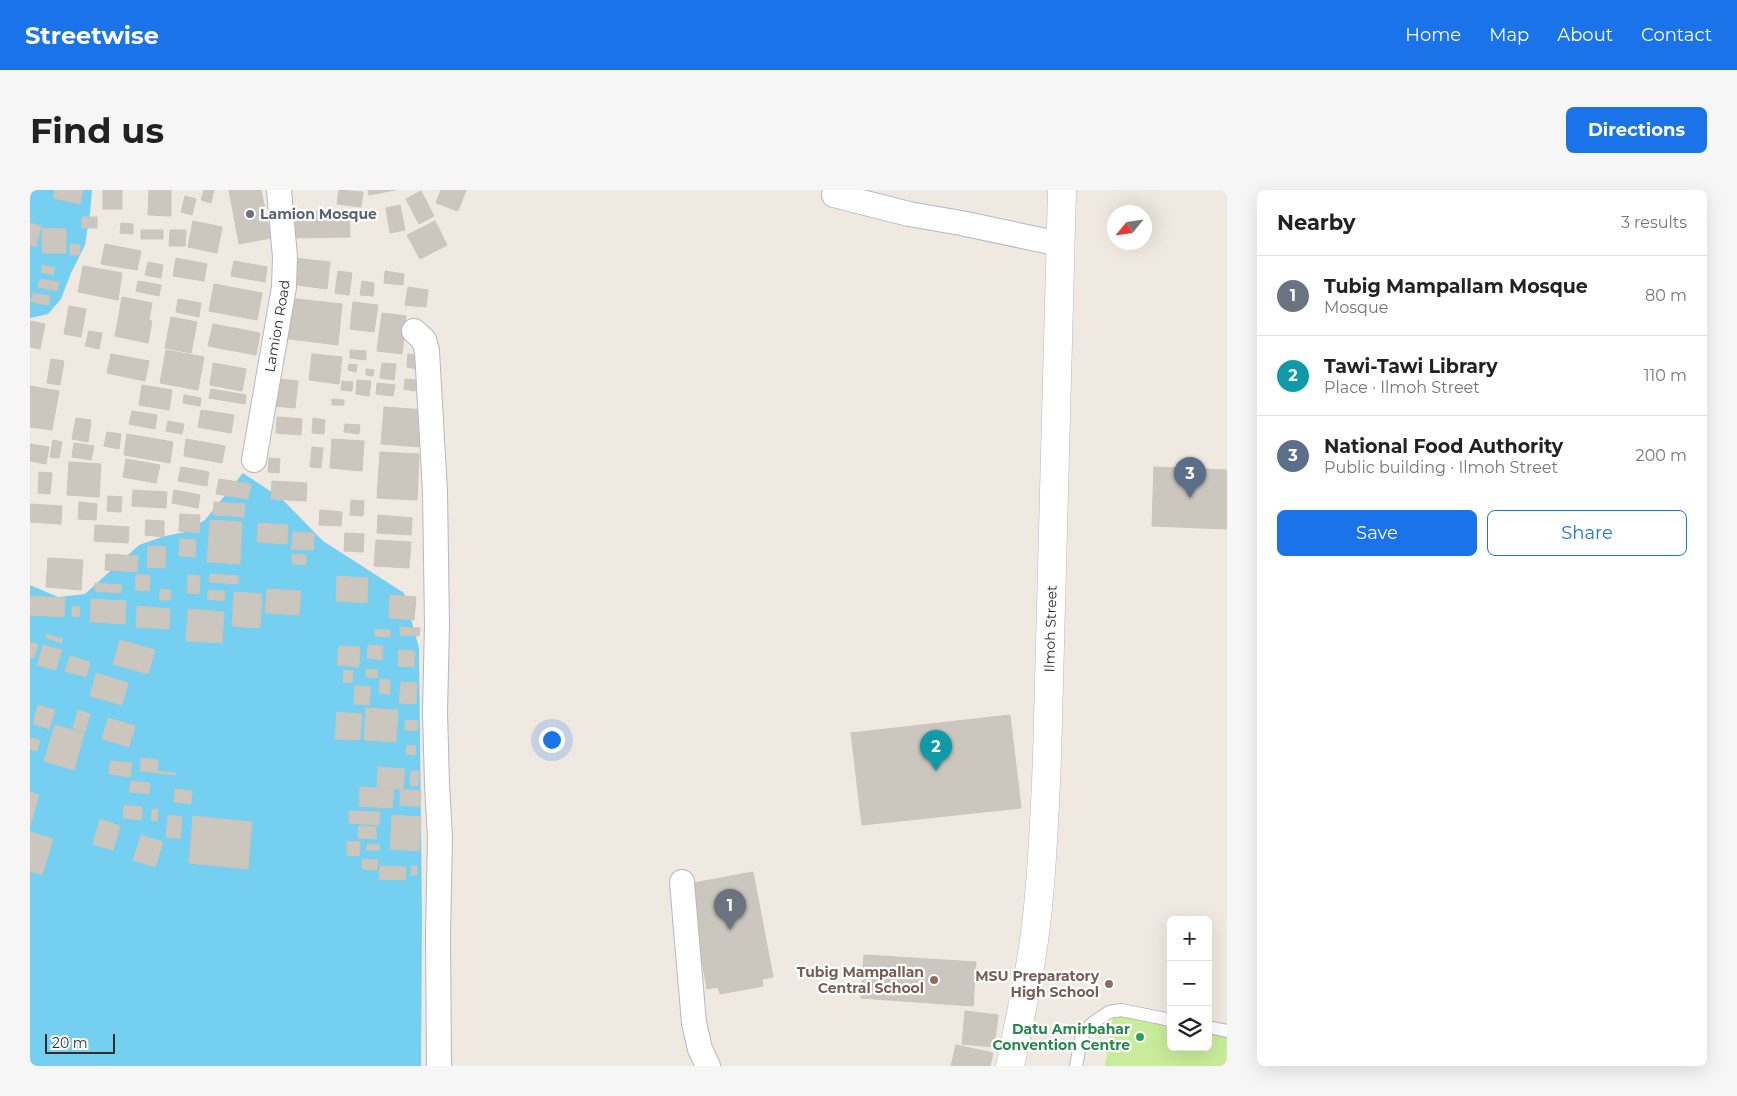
<!DOCTYPE html>
<html lang="en">
<head>
<meta charset="utf-8">
<style>
	:root { --surface:#fff; --page:#f6f6f6; --text:#222; --muted:#767676; --line:#e0e0e0; --accent:#1a73e8 }
	body { margin:0; font-family:Montserrat,sans-serif; background:var(--page); color:var(--text) }
	.controls { position:absolute; right:15px; bottom:15px; display:grid; overflow:hidden; border-radius:8px; box-shadow:0 5px 20px #0002 }
	.controls button { width:45px; height:45px; display:grid; place-items:center; padding:0; border:0; border-bottom:1px solid var(--line); background:var(--surface); color:var(--text); font:25px sans-serif }
	.compass { position:absolute; left:1077px; top:15px; width:45px; height:45px; border-radius:50%; background:var(--surface); box-shadow:0 5px 20px #0002; rotate:241deg }
	.scale { position:absolute; left:15px; bottom:12px; width:70px; box-sizing:border-box; padding-left:5px; border:2px solid #2e2e2e; border-top:0; font-size:14px; line-height:18px; white-space:nowrap; color:#2e2e2e; -webkit-text-stroke:4px #fff; paint-order:stroke }
	.you { position:absolute; left:521px; top:549px; width:18px; height:18px; margin:-12px; border:4px solid #fff; border-radius:50%; background:#1a73e8; box-shadow:0 0 0 8px #1a73e833 }
	.badge { display:grid; place-items:center; width:32px; height:32px; border-radius:50%; background:var(--accent); color:#fff; font-size:16px; font-weight:700 }
	.pin { position:absolute; translate:-50% -41px; filter:drop-shadow(0 1px 2px #0008) }
	.pin::after { content:''; position:absolute; top:26px; width:18px; height:15px; background:inherit; clip-path:polygon(0 0,100% 0,50% 100%) }
	.list { margin:0; padding:0; list-style:none }
	h2 { display:flex; justify-content:space-between; align-items:center; height:65px; margin:0; padding:0 20px; font-size:21px }
	h2 small { font-size:16px; font-weight:400; color:var(--muted) }
	.list li { display:grid; grid-template-columns:32px 1fr auto; gap:15px; align-items:center; box-sizing:border-box; height:80px; padding:0 20px; border-top:1px solid var(--line) }
	.list b { display:block; font-size:19px; white-space:nowrap }
	.list p { margin:0; font-size:16px; white-space:nowrap; color:var(--muted) }
	.list em { font-size:16px; font-style:normal; color:var(--muted) }
	.actions { display:flex; gap:10px; padding:15px 20px }
	.actions a { flex:1; padding:11px 0; border:1px solid var(--accent); border-radius:8px; text-align:center; font-size:18px; color:var(--accent) }
	.actions .main { background:var(--accent); color:#fff }
	.icon { flex:none; width:28px; height:28px; fill:none; stroke:currentColor; stroke-width:2; stroke-linecap:round; stroke-linejoin:round }
	.map { position:relative; flex:none; width:1197px; height:876px; overflow:hidden; border-radius:8px }
	header { display:flex; align-items:center; gap:30px; box-sizing:border-box; height:70px; padding:0 25px; background:var(--accent); color:#fff }
	header strong { font-size:24px }
	nav { display:flex; gap:28px; margin-inline-start:auto; font-size:18px }
	.intro { display:flex; align-items:center; justify-content:space-between; box-sizing:border-box; height:120px; padding:0 30px }
	h1 { margin:0; font-size:35px }
	.button { padding:12px 22px; border-radius:8px; background:var(--accent); color:#fff; font-size:18px; font-weight:700 }
	main { display:flex; gap:30px; padding:0 30px }
	aside { flex:1; background:var(--surface); border-radius:8px; box-shadow:0 5px 20px #0002 }
	.map>svg:first-child { display:block }
</style>
</head>
<body>
<header>
<strong>Streetwise</strong>
<nav><a>Home</a><a>Map</a><a>About</a><a>Contact</a></nav>
</header>
<div class="intro"><h1>Find us</h1><a class="button">Directions</a></div>
<main>
<div class="map">
<svg width="1197" height="876" viewBox="0 0 1197 876">
	<rect width="100%" height="100%" fill="#efe9e1"/>
	<polygon fill="#c9ec9a" points="1084,819 1141,828 1141,857 1178,857 1178,835 1197,838 1197,876 1075,876"/>
	<g fill="#75cff0">
		<polygon points="0,0 62,0 60,23 55,55 41,83 31,109 18,124 0,128"/>
		<polygon points="213,283 252,309 293,351 374,403 389,458 392,732 391,876 0,876 0,395 28,407 55,404 109,355 135,346 155,342 175,330"/>
	</g>
	<g fill="#cbc7bf" stroke="#cbc5ba">
		<polygon points="25,0 53,0 50,14 23,8"/>
		<rect x="73" y="0" width="19" height="19"/>
		<polygon points="119,0 141,0 141,26 118,25"/>
		<polygon points="174,0 184,0 181,13 171,10"/>
		<polygon points="199,0 231,0 241,48 209,54"/>
		<polygon points="309,0 333,2 331,17 307,14"/>
		<polygon points="338,0 365,0 339,5"/>
		<polygon points="411,0 436,0 428,21 406,13"/>
		<polygon points="391,1 404,26 389,34 376,9"/>
		<polygon points="155,6 166,9 162,25 151,22"/>
		<polygon points="370,15 375,40 360,43 356,18"/>
		<polygon points="319,21 320,47 255,48 255,22"/>
		<rect x="52" y="27" width="15" height="11"/>
		<polygon points="163,31 192,37 187,63 158,57"/>
		<polygon points="405,31 417,55 390,69 377,45"/>
		<polygon points="0,33 11,36 6,57 0,55"/>
		<polygon points="91,33 103,34 103,44 90,43"/>
		<polygon points="12,38 36,39 36,63 12,63"/>
		<rect x="111" y="40" width="22" height="9"/>
		<polygon points="140,40 156,40 155,56 139,56"/>
		<polygon points="40,54 50,55 50,65 40,65"/>
		<polygon points="75,54 111,61 107,80 71,74"/>
		<polygon points="146,68 177,74 174,91 143,86"/>
		<polygon points="263,68 300,72 297,99 260,94"/>
		<polygon points="204,71 237,77 235,92 201,86"/>
		<polygon points="118,72 133,75 131,88 115,85"/>
		<polygon points="12,75 25,78 23,85 11,82"/>
		<polygon points="53,76 92,83 88,110 48,102"/>
		<polygon points="308,81 322,83 319,105 305,103"/>
		<polygon points="355,81 374,84 373,95 354,93"/>
		<polygon points="10,89 29,92 27,101 8,97"/>
		<polygon points="108,91 131,95 129,106 106,101"/>
		<polygon points="332,91 344,93 343,106 330,105"/>
		<polygon points="184,94 232,103 227,130 179,121"/>
		<polygon points="378,97 398,100 396,117 375,115"/>
		<polygon points="3,103 20,106 19,115 1,112"/>
		<polygon points="92,107 122,113 119,130 89,125"/>
		<polygon points="257,108 312,114 308,155 252,148"/>
		<polygon points="148,109 171,113 169,127 146,122"/>
		<polygon points="323,112 348,115 344,142 320,139"/>
		<polygon points="39,116 56,119 51,147 34,144"/>
		<polygon points="352,123 376,126 372,164 347,161"/>
		<polygon points="89,125 122,131 118,153 85,146"/>
		<polygon points="141,127 167,132 161,163 135,158"/>
		<polygon points="0,131 15,134 10,159 0,157"/>
		<polygon points="183,134 230,143 226,165 178,156"/>
		<polygon points="59,141 72,143 69,159 55,156"/>
		<polygon points="136,160 174,167 168,200 130,193"/>
		<polygon points="320,160 336,161 336,170 320,168"/>
		<polygon points="81,164 119,171 115,191 77,183"/>
		<polygon points="282,164 312,167 309,194 279,190"/>
		<polygon points="378,164 387,165 386,179 377,177"/>
		<polygon points="21,169 34,171 30,195 17,193"/>
		<polygon points="183,173 216,179 212,201 180,195"/>
		<polygon points="352,173 366,174 364,190 350,188"/>
		<polygon points="319,174 327,175 326,182 318,180"/>
		<polygon points="336,179 344,180 343,186 336,185"/>
		<polygon points="239,188 268,191 265,218 236,215"/>
		<polygon points="375,189 387,190 385,201 374,199"/>
		<polygon points="327,190 341,191 339,206 326,204"/>
		<polygon points="312,191 323,192 322,201 311,200"/>
		<polygon points="347,193 365,195 363,206 346,204"/>
		<polygon points="112,195 142,200 139,220 109,215"/>
		<polygon points="0,196 29,201 22,240 0,237"/>
		<polygon points="181,199 216,205 215,214 179,208"/>
		<polygon points="154,205 171,208 170,216 153,213"/>
		<polygon points="302,209 314,210 314,215 302,215"/>
		<polygon points="354,217 395,220 392,257 351,254"/>
		<polygon points="171,220 204,225 201,243 168,237"/>
		<polygon points="102,221 127,225 125,239 99,234"/>
		<polygon points="247,227 272,229 271,245 246,243"/>
		<polygon points="46,228 61,230 58,252 42,249"/>
		<polygon points="283,228 295,230 294,244 282,243"/>
		<polygon points="138,231 154,234 152,244 136,241"/>
		<polygon points="315,234 330,235 329,244 314,242"/>
		<polygon points="77,242 91,244 89,259 74,256"/>
		<polygon points="97,244 143,252 140,273 94,265"/>
		<polygon points="156,249 195,256 192,273 154,266"/>
		<polygon points="302,249 334,251 332,281 300,278"/>
		<polygon points="23,250 32,252 29,268 20,267"/>
		<polygon points="44,253 64,256 61,270 42,267"/>
		<polygon points="0,254 19,257 16,274 0,271"/>
		<polygon points="282,257 293,258 291,278 280,277"/>
		<polygon points="350,262 389,264 387,310 347,308"/>
		<polygon points="239,268 250,269 249,283 238,282"/>
		<polygon points="96,269 130,275 126,293 93,287"/>
		<polygon points="39,272 71,274 69,307 37,305"/>
		<polygon points="151,277 179,282 177,296 148,291"/>
		<polygon points="1124,277 1197,280 1197,339 1122,336"/>
		<polygon points="9,282 22,283 20,304 8,303"/>
		<polygon points="189,289 221,294 218,309 186,304"/>
		<polygon points="242,291 277,293 276,311 241,309"/>
		<polygon points="103,300 137,302 136,318 102,316"/>
		<polygon points="144,300 170,305 168,318 142,313"/>
		<polygon points="78,306 92,307 91,322 77,321"/>
		<polygon points="321,310 334,311 333,326 320,325"/>
		<polygon points="49,312 67,314 66,330 48,329"/>
		<polygon points="184,312 215,314 214,327 183,325"/>
		<polygon points="0,314 32,316 31,334 0,332"/>
		<polygon points="290,320 312,322 311,336 289,335"/>
		<polygon points="150,324 170,325 169,343 149,341"/>
		<polygon points="348,325 382,328 381,345 347,343"/>
		<polygon points="116,330 134,331 134,347 115,345"/>
		<polygon points="180,330 212,332 210,374 177,372"/>
		<polygon points="228,333 258,335 257,354 227,352"/>
		<polygon points="65,335 99,337 98,353 64,351"/>
		<polygon points="263,342 284,343 283,360 261,359"/>
		<polygon points="315,343 334,344 333,362 314,361"/>
		<polygon points="150,349 166,350 165,367 149,366"/>
		<polygon points="346,350 381,352 379,378 344,376"/>
		<polygon points="118,356 136,357 135,378 117,377"/>
		<polygon points="76,364 108,366 107,382 75,380"/>
		<polygon points="262,364 276,365 276,375 262,374"/>
		<polygon points="18,368 53,370 51,400 16,397"/>
		<polygon points="180,384 209,386 208,394 179,392"/>
		<polygon points="106,385 120,385 119,401 105,400"/>
		<polygon points="158,385 170,386 169,404 157,403"/>
		<polygon points="307,386 338,388 337,413 306,411"/>
		<polygon points="65,393 91,395 91,403 65,401"/>
		<polygon points="130,399 141,400 140,410 130,410"/>
		<polygon points="237,399 271,401 269,425 235,423"/>
		<polygon points="178,400 195,401 194,411 178,409"/>
		<polygon points="204,402 232,404 230,438 202,436"/>
		<polygon points="360,405 386,407 384,430 359,428"/>
		<polygon points="0,406 35,408 34,427 0,425"/>
		<polygon points="61,409 96,411 95,434 60,432"/>
		<polygon points="42,416 50,417 49,427 42,426"/>
		<polygon points="107,416 140,419 139,439 106,437"/>
		<polygon points="158,419 194,422 192,453 156,451"/>
		<polygon points="370,437 390,438 389,446 370,445"/>
		<polygon points="345,439 360,440 360,447 345,446"/>
		<polygon points="17,444 33,449 31,453 16,448"/>
		<polygon points="90,450 125,460 118,484 83,474"/>
		<polygon points="0,452 8,454 4,468 0,467"/>
		<polygon points="13,455 32,460 26,480 7,475"/>
		<polygon points="338,455 353,456 352,470 337,468"/>
		<polygon points="309,456 330,457 329,477 307,475"/>
		<polygon points="369,460 385,461 384,477 368,476"/>
		<polygon points="40,466 60,472 56,487 35,481"/>
		<polygon points="336,479 347,480 347,488 336,487"/>
		<polygon points="314,480 323,481 322,493 313,492"/>
		<polygon points="66,483 98,493 92,515 60,506"/>
		<polygon points="350,489 360,490 360,504 349,503"/>
		<polygon points="371,492 387,493 386,514 369,513"/>
		<polygon points="325,496 341,497 339,515 324,514"/>
		<polygon points="8,515 25,520 19,539 3,534"/>
		<polygon points="336,518 368,520 366,552 334,550"/>
		<polygon points="48,520 60,524 55,542 43,538"/>
		<polygon points="307,522 332,524 330,550 305,549"/>
		<polygon points="980,525 991,618 832,635 821,543"/>
		<polygon points="78,528 105,536 99,557 72,549"/>
		<polygon points="375,530 388,531 387,541 375,540"/>
		<polygon points="25,535 54,543 44,580 14,571"/>
		<polygon points="0,548 10,550 7,561 0,559"/>
		<polygon points="377,555 386,556 385,565 376,564"/>
		<polygon points="111,568 128,570 127,583 110,581"/>
		<polygon points="80,571 102,573 100,587 79,584"/>
		<polygon points="348,577 375,579 373,599 347,597"/>
		<polygon points="127,581 145,583 145,585 127,583"/>
		<polygon points="381,581 389,581 388,596 380,596"/>
		<polygon points="101,591 120,593 119,604 99,602"/>
		<polygon points="330,597 364,599 362,618 329,616"/>
		<polygon points="145,599 162,601 161,614 144,612"/>
		<polygon points="370,599 391,601 390,617 370,615"/>
		<polygon points="0,602 9,605 0,636"/>
		<polygon points="94,615 112,617 111,630 93,628"/>
		<polygon points="122,619 128,619 127,631 121,630"/>
		<polygon points="319,621 350,622 349,635 319,633"/>
		<polygon points="138,625 152,627 150,649 136,647"/>
		<polygon points="362,625 391,627 389,661 360,659"/>
		<polygon points="163,626 222,632 218,679 159,673"/>
		<polygon points="70,629 90,636 83,660 63,654"/>
		<polygon points="329,636 346,637 346,649 328,648"/>
		<polygon points="0,642 23,649 12,685 0,681"/>
		<polygon points="111,645 133,652 125,677 103,670"/>
		<polygon points="317,651 330,652 329,666 317,665"/>
		<polygon points="337,654 349,655 349,660 336,660"/>
		<polygon points="332,669 348,670 347,680 332,679"/>
		<polygon points="350,676 376,677 375,690 349,689"/>
		<polygon points="382,676 387,676 387,685 381,685"/>
		<polygon points="723,682 743,787 732,789 733,796 690,804 688,797 677,799 658,694"/>
		<polygon points="834,765 946,772 943,816 831,808"/>
		<polygon points="935,821 968,825 964,857 932,854"/>
		<polygon points="926,855 963,863 960,876 921,876"/>
	</g>
	<g fill="none" stroke-linecap="round" stroke-linejoin="round">
		<defs>
			<g id="service">
				<polyline points="1178,837 1197,841"/>
				<polyline points="1046,876 1051,850 1055,840 1064,832 1079,822 1091,820 1141,830"/>
			</g>
			<g id="minor">
				<polyline points="804,5 879,24 931,33 1030,54"/>
				<polyline points="384,141 394,150 397,161 405,302 407,434 405,522 407,594 410,647 408,745 409,876"/>
				<path id="s1" d="M224,270L254,97L255,67L249,0"/>
				<polyline points="652,692 664,833 670,859 678,876"/>
			</g>
			<g id="tertiary">
				<path id="s2" d="M980,876C991,823 1003,771 1008,717C1013,668 1015,618 1017,568L1032,0"/>
			</g>
		</defs>
		<use href="#service" stroke="#b4b7c1" stroke-width="14"/>
		<use href="#minor" stroke="#b4b7c1" stroke-width="26"/>
		<use href="#tertiary" stroke="#b4b7c1" stroke-width="29"/>
		<use href="#service" stroke="#fff" stroke-width="12"/>
		<use href="#minor" stroke="#fff" stroke-width="24"/>
		<use href="#tertiary" stroke="#fff" stroke-width="28"/>
	</g>
	<circle fill="#6b7280" stroke="#fff" stroke-width="2" cx="220" cy="24" r="5"/>
	<g fill="#8d6e63" stroke="#fff" stroke-width="2">
		<circle cx="904" cy="790" r="5"/>
		<circle cx="1079" cy="794" r="5"/>
	</g>
	<circle fill="#2e9e5b" stroke="#fff" stroke-width="2" cx="1110" cy="847" r="5"/>
	<g text-anchor="middle" dominant-baseline="central" stroke-width="4.5" stroke-linejoin="round" paint-order="stroke">
		<g font-size="14" font-weight="bold" fill="#5b616d" stroke="#fff" text-anchor="start">
			<text x="230" y="24">Lamion Mosque</text>
		</g>
		<g font-size="14" fill="#2e2e2e" stroke="#fff">
			<text stroke="none"><textPath href="#s1" startOffset="136">Lamion Road</textPath></text>
			<text stroke="none"><textPath href="#s2" startOffset="440">Ilmoh Street</textPath></text>
		</g>
		<g font-size="14" font-weight="bold" fill="#785e54" stroke="#fff" text-anchor="end">
			<text x="894" y="782">Tubig Mampallan<tspan x="894" dy="16">Central School</tspan></text>
			<text x="1069" y="786">MSU Preparatory<tspan x="1069" dy="16">High School</tspan></text>
		</g>
		<g font-size="14" font-weight="bold" fill="#27864d" stroke="#fff" text-anchor="end">
			<text x="1100" y="839">Datu Amirbahar<tspan x="1100" dy="16">Convention Centre</tspan></text>
		</g>
	</g>
</svg>
<div class="controls">
<button>+</button>
<button>−</button>
<button><svg class="icon" aria-label="layers" viewBox="0 0 24 24"><path d="M12 4l9 5-9 5-9-5zM3 14l9 5 9-5"/></svg></button>
</div>
<svg class="compass" viewBox="-18 -18 36 36"><path d="M0-13l5 13h-10z" fill="#e53935"/><path d="M0 13l5-13h-10z" fill="#767676"/></svg>
<div class="scale">20 m</div>
<div class="you"></div>
<div class="pin badge" style="left:700px;top:740px;background:#6b7280">1</div>
<div class="pin badge" style="left:906px;top:581px;background:#0f9aa8">2</div>
<div class="pin badge" style="left:1160px;top:308px;background:#5c6f8a">3</div>
</div>
<aside>
<h2>Nearby<small>3 results</small></h2>
<ul class="list">
<li><span class="badge" style="background:#6b7280">1</span><div><b>Tubig Mampallam Mosque</b><p>Mosque</p></div><em>80 m</em></li>
<li><span class="badge" style="background:#0f9aa8">2</span><div><b>Tawi-Tawi Library</b><p>Place · Ilmoh Street</p></div><em>110 m</em></li>
<li><span class="badge" style="background:#5c6f8a">3</span><div><b>National Food Authority</b><p>Public building · Ilmoh Street</p></div><em>200 m</em></li>
</ul>
<div class="actions"><a class="main">Save</a><a>Share</a></div>
</aside>
</main>
</body>
</html>
